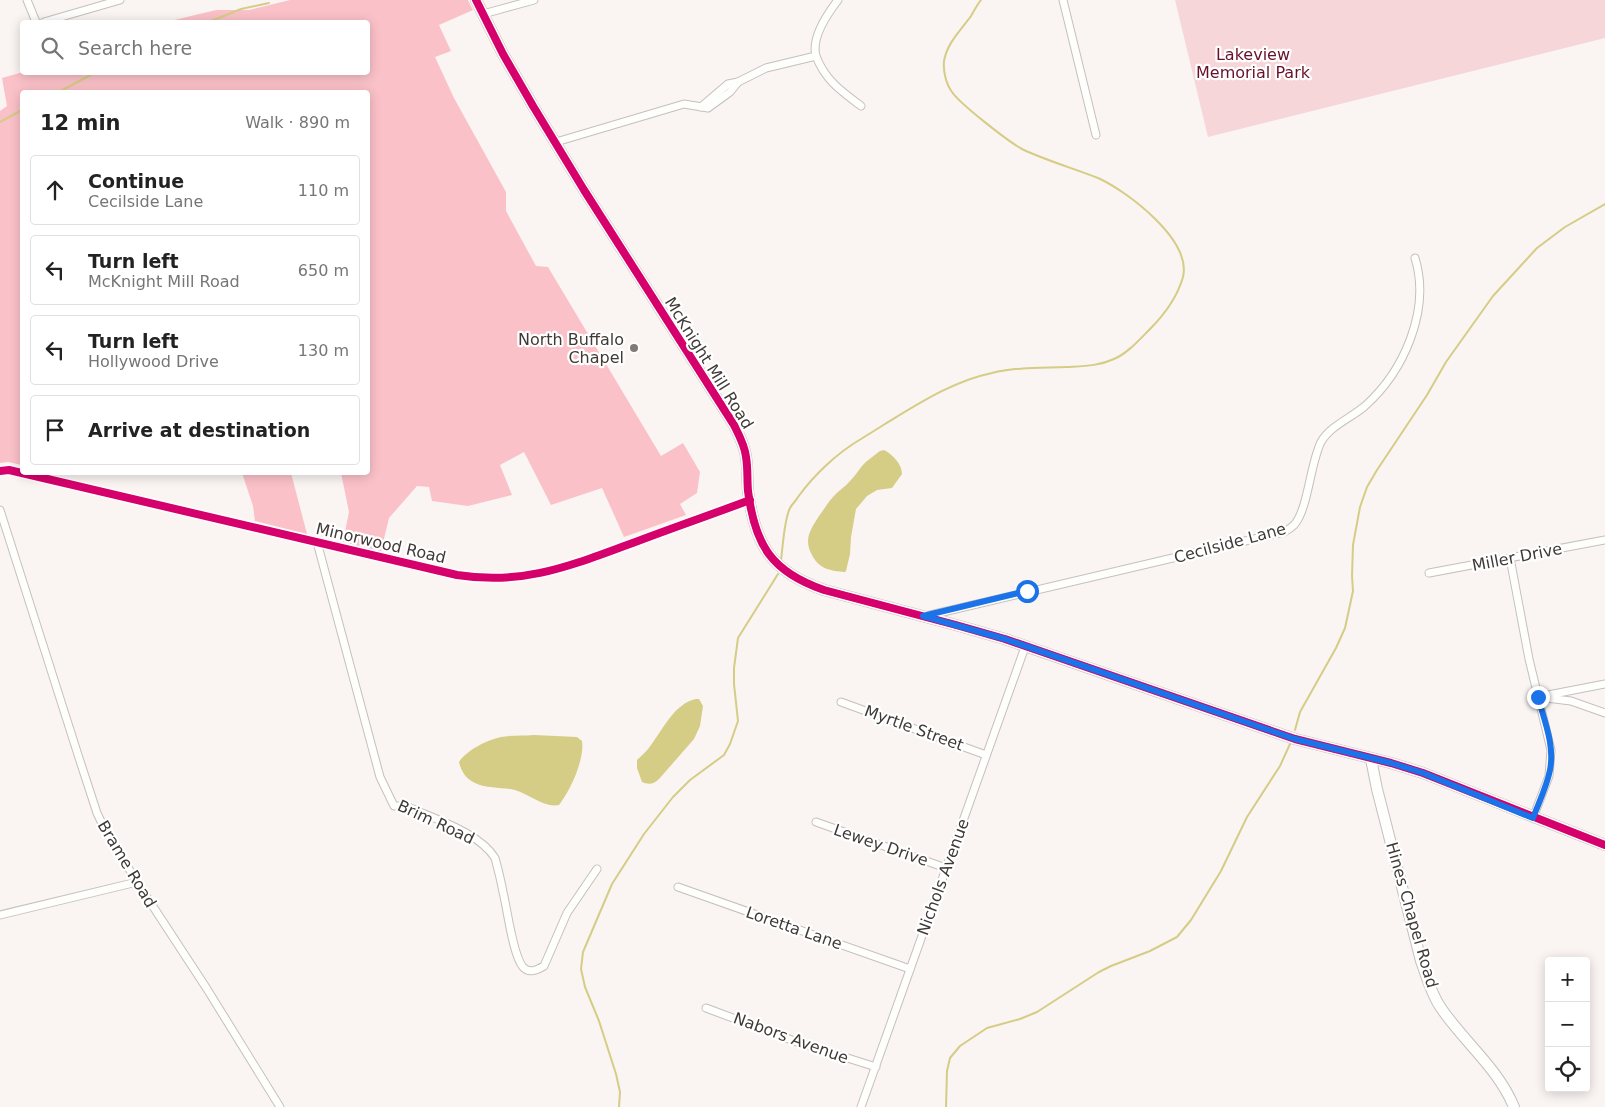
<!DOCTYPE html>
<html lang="en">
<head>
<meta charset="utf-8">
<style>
	:root { --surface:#fff; --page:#f6f6f6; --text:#222; --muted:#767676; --line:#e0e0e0 }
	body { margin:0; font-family:"DejaVu Sans",sans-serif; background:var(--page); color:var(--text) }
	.controls { position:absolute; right:15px; bottom:15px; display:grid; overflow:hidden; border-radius:5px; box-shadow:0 2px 12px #0003 }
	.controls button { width:45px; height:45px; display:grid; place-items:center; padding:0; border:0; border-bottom:1px solid var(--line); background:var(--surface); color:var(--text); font:25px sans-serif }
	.stop { position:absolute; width:15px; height:15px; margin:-11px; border:4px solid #1a73e8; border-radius:50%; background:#fff }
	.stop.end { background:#1a73e8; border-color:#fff; box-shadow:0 1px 5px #0008 }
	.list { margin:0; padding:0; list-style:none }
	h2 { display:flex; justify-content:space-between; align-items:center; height:65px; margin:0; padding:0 20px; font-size:21px }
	h2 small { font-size:16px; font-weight:400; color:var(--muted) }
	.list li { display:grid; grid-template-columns:32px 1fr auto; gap:15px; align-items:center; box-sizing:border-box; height:70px; margin:0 10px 10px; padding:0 10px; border:1px solid var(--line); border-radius:5px }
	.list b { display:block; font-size:19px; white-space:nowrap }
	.list p { margin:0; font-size:16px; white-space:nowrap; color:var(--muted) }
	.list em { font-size:16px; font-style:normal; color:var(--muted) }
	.icon { flex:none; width:28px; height:28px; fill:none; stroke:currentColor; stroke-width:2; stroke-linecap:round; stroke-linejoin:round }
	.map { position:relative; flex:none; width:1605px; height:1107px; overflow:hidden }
	.search { position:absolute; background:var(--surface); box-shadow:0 2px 12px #0003; left:20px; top:20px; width:350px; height:55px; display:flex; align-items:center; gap:12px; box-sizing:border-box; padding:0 18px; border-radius:5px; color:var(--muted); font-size:19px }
	.panel { position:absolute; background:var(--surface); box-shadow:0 2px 12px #0003; left:20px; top:90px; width:350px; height:385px; border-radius:5px }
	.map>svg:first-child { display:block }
</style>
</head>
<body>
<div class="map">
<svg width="1605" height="1107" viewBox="0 0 1605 1107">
	<rect width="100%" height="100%" fill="#faf5f2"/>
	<polygon fill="#f7d6d9" points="1175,0 1605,0 1605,38 1208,137"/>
	<g fill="#fbc1c8">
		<polygon points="290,0 468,0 473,10 439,25 451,51 435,57 454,98 506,192 506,211 536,266 548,267 661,456 683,443 700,472 697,493 680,504 686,515 624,537 602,488 551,505 524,452 500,465 512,495 468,506 432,501 429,487 417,486 389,518 381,551 343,542 349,512 341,473 368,472 368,92 22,92 22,465 8,462 0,463 0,111 7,106 2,78 23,72 368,72 368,22 166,22 216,10 249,10"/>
		<polygon points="242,473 291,473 307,534 255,521 253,506"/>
	</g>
	<g fill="#d5cc86">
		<path d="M884,450C892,454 902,464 902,474L892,488L877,490L867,496L856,509L851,537L850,554L846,571L845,572C831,571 819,569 812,555C803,539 811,529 819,516C824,510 827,503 833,497C838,491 845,487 850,481C854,477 858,471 862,466C867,460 874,456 880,451Z"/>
		<path d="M696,699H699L703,706L700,726L694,739L659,779C654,784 649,785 642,782L637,768V760C642,755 647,751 651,745C663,729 675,703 696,699Z"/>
		<path d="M534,735L577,737L582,741C585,759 570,791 559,805C544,808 529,794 515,790C502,787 488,789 475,783C466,779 461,771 459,762C467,750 487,740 501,737C511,735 523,736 534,735Z"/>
	</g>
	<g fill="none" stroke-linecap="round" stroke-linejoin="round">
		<g stroke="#d5cc86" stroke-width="2">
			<polyline points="209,22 241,9 269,3"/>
			<polyline points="59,92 96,72"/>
			<polyline points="0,122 22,110"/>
			<path d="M781,560C783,546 784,520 790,508C792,504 796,501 798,497C814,475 837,453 861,439C869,434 877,429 885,424C918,404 953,381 992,373C1016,367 1042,368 1067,367C1084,366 1099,366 1114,359C1128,353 1140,339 1150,329C1165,314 1177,298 1183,277C1192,240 1127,191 1098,178C1073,168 1047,161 1022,149C1009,142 960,104 952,92C946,84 943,71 944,61C947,43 961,30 971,16C974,11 977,5 981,0"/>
			<polyline points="1295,730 1300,712 1336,648 1345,628 1353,591 1352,576 1353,545 1360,507 1367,487 1377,470 1427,395 1446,362 1493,296 1537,248 1565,227 1605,204"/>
			<polyline points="619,1107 620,1092 616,1074 599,1021 585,987 581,969 583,952 612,884 644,834 673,797 690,780 724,755 730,744 738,721 734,684 734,668 738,638 778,574"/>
			<polyline points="946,1107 947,1071 950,1058 960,1046 987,1028 1020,1019 1037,1012 1099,972 1111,966 1150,951 1177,937 1191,920 1221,871 1247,817 1280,766 1290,744"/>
		</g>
		<defs>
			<g id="street">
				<polyline points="27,0 36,22"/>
				<polyline points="1063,0 1096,135"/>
				<polyline points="483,14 534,0"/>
				<polyline points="44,22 120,0"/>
				<path d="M816,56C825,80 841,91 861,106"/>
				<path d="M701,107L728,84L738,82L766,68L816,56C811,38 828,13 838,0"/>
				<polyline points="556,142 684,104 708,108 730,92 738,82"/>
				<path d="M0,471L9,470L457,575C527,586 574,564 638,541C675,527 713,514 750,500"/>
				<polyline points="0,510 79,758 97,813 105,830 137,882 207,989 280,1107"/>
				<path d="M317,542L380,777L394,806H406C434,819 479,832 495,858C498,869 501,881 503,892C507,908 513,956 523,967C529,974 537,970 544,966L567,913L597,869"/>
				<polyline points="1510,558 1529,659 1551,750 1549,776 1533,818"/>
				<polyline points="1429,573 1605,540"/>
				<path d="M926,616L1245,541L1284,532C1288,530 1291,528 1294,525C1308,510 1310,464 1321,442C1330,426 1351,418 1365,406C1404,371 1431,310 1415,258"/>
				<polyline points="1543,696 1605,684"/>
				<polyline points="1538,697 1571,701 1605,713"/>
				<polyline points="841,702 986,755"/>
				<polyline points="816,822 946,868"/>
				<polyline points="678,887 910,969"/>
				<polyline points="0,915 137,882"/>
				<polyline points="706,1008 797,1042 876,1067"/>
				<polyline points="861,1107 1025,647"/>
			</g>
			<g id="secondary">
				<path d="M476,0L503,54L533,106L584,190L734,425C739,435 745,446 746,457C748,468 747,480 748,491C755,546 772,572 824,590L956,625L1005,639L1295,739L1391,763L1423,773L1605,845"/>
				<path d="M1371,759L1377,789L1421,961C1427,977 1431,994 1441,1008C1464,1042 1498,1068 1514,1107"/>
			</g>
		</defs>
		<use href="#street" stroke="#c5c0bc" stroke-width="9"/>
		<use href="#secondary" stroke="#c5c0bc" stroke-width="12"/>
		<use href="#street" stroke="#fefefd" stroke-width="7"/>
		<use href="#secondary" stroke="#fefefd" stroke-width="10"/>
		<defs>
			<g id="cycleway">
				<path d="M476,0L503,54L533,106L584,190L734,425C739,435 745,446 746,457C748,468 747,480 748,491C755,546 772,572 824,590L956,625L1005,639L1295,739L1391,763L1423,773L1605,845"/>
				<path d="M0,471L9,470L457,575C527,586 574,564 638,541C675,527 713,514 750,500"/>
			</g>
		</defs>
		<use href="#cycleway" stroke="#fff" stroke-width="11"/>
		<use href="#cycleway" stroke="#d6006c" stroke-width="8"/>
	</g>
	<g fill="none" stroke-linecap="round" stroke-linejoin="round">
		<path stroke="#1a73e8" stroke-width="6" d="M1027,591L923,616L1005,639L1295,739L1391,763L1423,773L1533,818C1539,802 1547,786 1550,770C1555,745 1544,720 1538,697"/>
	</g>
	<circle fill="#817b78" stroke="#fff" stroke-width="2" cx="634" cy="348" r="5"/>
	<g text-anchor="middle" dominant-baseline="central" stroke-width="4.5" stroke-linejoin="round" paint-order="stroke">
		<g font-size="16" fill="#680f29" stroke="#fff">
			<text x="1253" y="54">Lakeview<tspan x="1253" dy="18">Memorial Park</tspan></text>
		</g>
		<g font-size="16" fill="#403a36" stroke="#fff" text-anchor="end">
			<text x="624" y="339">North Buffalo<tspan x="624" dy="18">Chapel</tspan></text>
		</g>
		<g font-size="16" fill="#403a36" stroke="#fff">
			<text transform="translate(709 363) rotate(58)">McKnight Mill Road</text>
			<text transform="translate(381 543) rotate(13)">Minorwood Road</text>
			<text transform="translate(1230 543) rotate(-15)">Cecilside Lane</text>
			<text transform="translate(1517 557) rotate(-11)">Miller Drive</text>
			<text transform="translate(914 728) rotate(20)">Myrtle Street</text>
			<text transform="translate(436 822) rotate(25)">Brim Road</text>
			<text transform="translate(881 845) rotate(19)">Lewey Drive</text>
			<text transform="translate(127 864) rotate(59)">Brame Road</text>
			<text transform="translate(943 877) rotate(-70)">Nichols Avenue</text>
			<text transform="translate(1412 915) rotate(74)">Hines Chapel Road</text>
			<text transform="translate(794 928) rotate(19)">Loretta Lane</text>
			<text transform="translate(791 1038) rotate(20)">Nabors Avenue</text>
		</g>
	</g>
</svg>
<div class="controls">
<button>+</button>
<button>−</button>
<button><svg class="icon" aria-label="locate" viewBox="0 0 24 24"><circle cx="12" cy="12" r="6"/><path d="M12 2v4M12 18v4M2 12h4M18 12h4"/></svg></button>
</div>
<div class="stop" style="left:1027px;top:591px"></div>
<div class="stop end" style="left:1538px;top:697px"></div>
<div class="search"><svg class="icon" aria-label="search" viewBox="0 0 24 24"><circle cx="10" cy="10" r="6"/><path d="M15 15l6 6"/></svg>Search here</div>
<section class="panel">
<h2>12 min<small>Walk · 890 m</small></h2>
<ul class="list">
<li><svg class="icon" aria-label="ahead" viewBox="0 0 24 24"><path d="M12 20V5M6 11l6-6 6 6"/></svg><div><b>Continue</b><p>Cecilside Lane</p></div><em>110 m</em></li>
<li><svg class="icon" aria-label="left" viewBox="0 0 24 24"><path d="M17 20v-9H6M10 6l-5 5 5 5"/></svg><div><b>Turn left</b><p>McKnight Mill Road</p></div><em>650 m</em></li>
<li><svg class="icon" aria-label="left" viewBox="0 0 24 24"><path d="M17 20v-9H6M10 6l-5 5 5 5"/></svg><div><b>Turn left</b><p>Hollywood Drive</p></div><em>130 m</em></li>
<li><svg class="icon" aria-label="arrive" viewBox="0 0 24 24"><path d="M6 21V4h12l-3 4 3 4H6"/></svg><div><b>Arrive at destination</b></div></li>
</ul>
</section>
</div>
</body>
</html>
